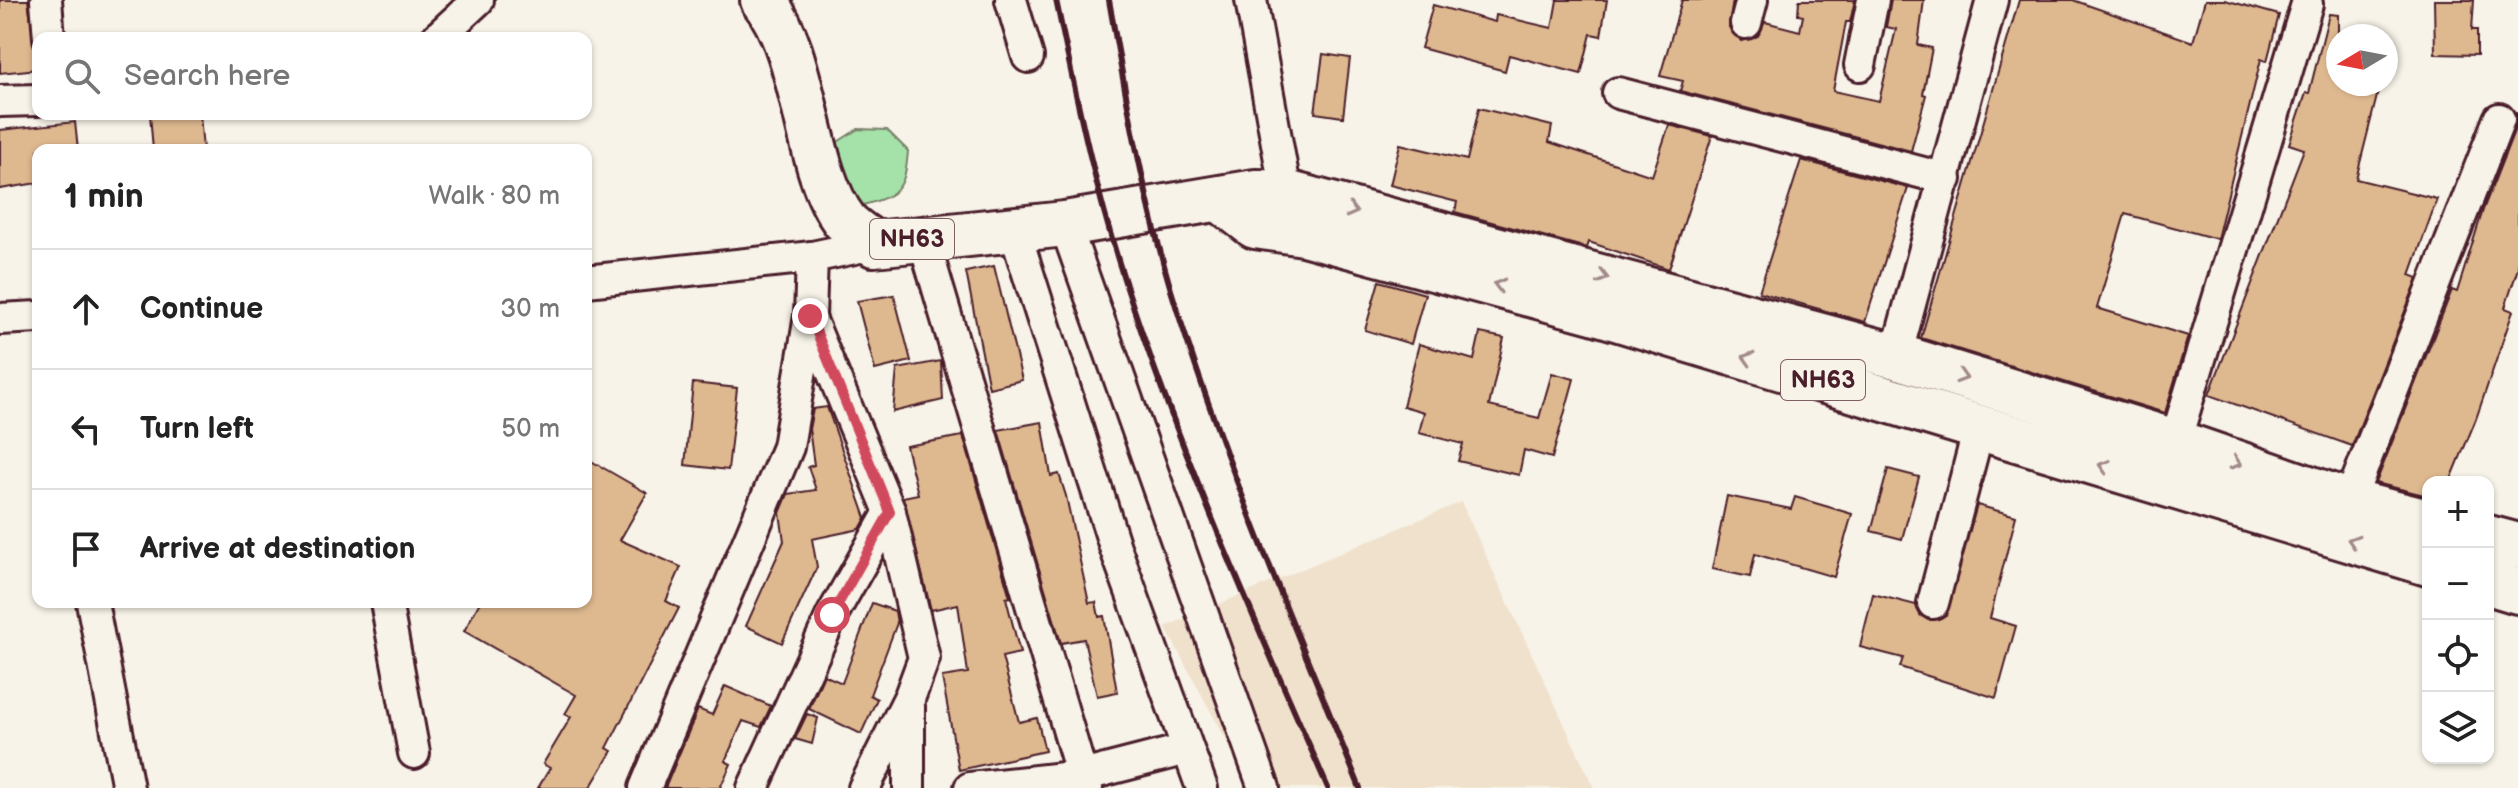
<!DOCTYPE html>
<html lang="en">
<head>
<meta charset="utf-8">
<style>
	:root { --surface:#fff; --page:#f6f6f6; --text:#222; --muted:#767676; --line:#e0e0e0 }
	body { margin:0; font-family:"Balsamiq Sans",sans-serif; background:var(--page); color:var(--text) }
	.controls { position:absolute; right:24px; bottom:24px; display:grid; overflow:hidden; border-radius:16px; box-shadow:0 2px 6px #0004 }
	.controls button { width:72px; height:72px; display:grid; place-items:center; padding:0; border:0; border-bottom:2px solid var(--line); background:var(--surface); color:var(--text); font:40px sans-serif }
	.compass { position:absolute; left:2326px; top:24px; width:72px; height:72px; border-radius:50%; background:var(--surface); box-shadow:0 2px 6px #0004; rotate:260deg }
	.stop { position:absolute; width:24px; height:24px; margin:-18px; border:6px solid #d1495b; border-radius:50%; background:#fff }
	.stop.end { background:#d1495b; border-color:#fff; box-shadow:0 2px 8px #0008 }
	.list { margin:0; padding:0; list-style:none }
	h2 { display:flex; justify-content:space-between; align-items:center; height:104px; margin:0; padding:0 32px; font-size:34px }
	h2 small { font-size:26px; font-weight:400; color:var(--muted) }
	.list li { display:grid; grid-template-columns:52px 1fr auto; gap:24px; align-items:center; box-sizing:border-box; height:120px; padding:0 32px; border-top:2px solid var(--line) }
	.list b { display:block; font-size:30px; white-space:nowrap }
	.list em { font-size:26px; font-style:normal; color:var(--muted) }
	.icon { flex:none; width:44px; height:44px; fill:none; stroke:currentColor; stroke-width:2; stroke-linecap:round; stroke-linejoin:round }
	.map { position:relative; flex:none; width:2518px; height:788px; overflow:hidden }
	.search { position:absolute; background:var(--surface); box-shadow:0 2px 6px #0004; left:32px; top:32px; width:560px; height:88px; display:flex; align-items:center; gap:20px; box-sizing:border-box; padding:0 28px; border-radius:16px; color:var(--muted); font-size:30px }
	.panel { position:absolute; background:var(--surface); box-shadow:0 2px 6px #0004; left:32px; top:144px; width:560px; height:464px; border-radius:16px }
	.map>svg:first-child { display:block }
</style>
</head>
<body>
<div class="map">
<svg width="2518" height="788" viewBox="0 0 2518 788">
	<rect width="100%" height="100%" fill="#f7f3e8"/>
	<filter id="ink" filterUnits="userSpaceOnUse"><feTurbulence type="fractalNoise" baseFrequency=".0125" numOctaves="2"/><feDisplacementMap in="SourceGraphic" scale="16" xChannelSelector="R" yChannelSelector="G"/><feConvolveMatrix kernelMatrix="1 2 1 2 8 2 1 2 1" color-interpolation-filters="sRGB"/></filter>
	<g filter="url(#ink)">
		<polygon fill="#f0e1cd" points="1461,502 1594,788 1246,788 1230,747 1165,627"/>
		<path fill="#a5e2a9" stroke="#78806a" stroke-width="2" d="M858,129L887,130L908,151C905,188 900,195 863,205C834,186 832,177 836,143Z"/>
		<g fill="#deb88f" stroke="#4a1f2b" stroke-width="2">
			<polygon points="0,0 28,0 38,69 0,73"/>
			<polygon points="1557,0 1607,0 1601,36 1591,34 1581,74 1509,55 1505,71 1421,48 1433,5 1495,22 1496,15 1552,28"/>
			<polygon points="1682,0 1733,0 1729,27 1742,41 1758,36 1765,22 1800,31 1803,16 1798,15 1799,0 1855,0 1850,22 1846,22 1833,91 1879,101 1896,29 1886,27 1891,0 1924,0 1918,45 1932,48 1923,94 1926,95 1911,151 1680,91 1683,81 1660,76"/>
			<polygon points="2019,0 2073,0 2193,42 2205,0 2225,0 2279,15 2267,61 2261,59 2217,239 2125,214 2097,308 2188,336 2165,413 1921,338"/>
			<polygon points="2434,0 2474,0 2472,30 2477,30 2477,55 2435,54"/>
			<polygon points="2329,14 2338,15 2338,84 2380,84 2356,179 2437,199 2410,275 2418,278 2352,446 2209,395 2304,149 2289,144 2306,93 2309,93"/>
			<polygon points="1323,54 1350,58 1343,117 1315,113"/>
			<polygon points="1479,108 1552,126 1549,142 1652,176 1669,125 1712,136 1669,269 1589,242 1587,248 1455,212 1457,202 1390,185 1400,144 1467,160"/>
			<polygon points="2516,113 2518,114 2518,268 2505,308 2513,311 2476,419 2450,482 2428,482 2428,496 2376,483 2452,290 2457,292 2483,210 2516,126"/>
			<polygon points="150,114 200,114 203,150 153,150"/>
			<polygon points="75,122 78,150 38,150 38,183 0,189 0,130"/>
			<polygon points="1801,160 1908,188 1865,322 1759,292"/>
			<polygon points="994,266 1022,380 989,388 966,272"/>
			<polygon points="1379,281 1425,294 1411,344 1365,330"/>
			<polygon points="894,295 911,361 875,370 857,301"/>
			<polygon points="1480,333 1504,338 1489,406 1539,418 1552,373 1574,379 1552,458 1524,450 1519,475 1458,461 1463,444 1419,433 1424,412 1403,406 1419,344 1474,360"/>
			<polygon points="941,361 943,400 893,412 897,369"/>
			<polygon points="693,383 737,388 728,470 685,465"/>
			<polygon points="827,407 866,518 860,529 812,539 817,567 782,643 746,626 784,541 780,513 788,494 816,490 808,467 814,465 809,429 813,409"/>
			<polygon points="1042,422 1051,476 1059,474 1066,496 1089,603 1096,602 1099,617 1104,616 1117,692 1097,696 1084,639 1061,643 998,430"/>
			<polygon points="963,436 1010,597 1006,598 1020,653 1002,657 1019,722 1037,718 1045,751 959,770 942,677 968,673 958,604 931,610 903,497 918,494 906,446"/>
			<polygon points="586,458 647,493 620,540 681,567 666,601 679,608 607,748 612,751 590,788 538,788 550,768 543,764 571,717 565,714 576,695 464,631 480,602 586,602"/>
			<polygon points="1888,469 1919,477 1902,539 1871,531"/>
			<polygon points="1727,496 1791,509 1795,497 1852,514 1834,577 1755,554 1750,577 1712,569"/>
			<polygon points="1977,505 2016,516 1990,618 2016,626 1996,698 1900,667 1903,658 1860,647 1873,594 1916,605 1920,615 1928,620 1946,615"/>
			<polygon points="872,603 895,611 897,623 870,695 877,699 861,734 809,709 824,675 842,683"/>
			<polygon points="725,686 771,706 761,727 743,721 725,761 731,764 720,788 665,788 698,709 712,715"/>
			<polygon points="807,714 818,718 812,744 795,739"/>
		</g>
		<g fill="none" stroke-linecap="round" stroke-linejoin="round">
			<defs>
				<g id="minor">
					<polyline points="46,0 49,38"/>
					<polyline points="1011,0 1028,57"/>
					<polyline points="1251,0 1286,193"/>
					<polyline points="1746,23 1752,0"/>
					<polyline points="437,38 478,0"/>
					<polyline points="1860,65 1873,0"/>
					<polyline points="1618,93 1946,179"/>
					<polyline points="0,101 38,100"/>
					<polyline points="1065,224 1264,788"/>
					<polyline points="1014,229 1115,547 1202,788"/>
					<polyline points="923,238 1082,776 970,788"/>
					<polyline points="586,281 812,257 874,244"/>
					<polyline points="810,318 890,512"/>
					<polyline points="0,319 38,317"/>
					<polyline points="1896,356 1992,0"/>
					<polyline points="2175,442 2307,4"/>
					<polyline points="2349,502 2499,119"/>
					<polyline points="92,602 128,788"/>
					<polyline points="386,602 414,753"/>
					<polyline points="1933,603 1979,428"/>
					<polyline points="645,788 788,447 810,316 812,257"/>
					<polyline points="753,788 832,615 890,512 924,658 910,696 864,788"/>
					<polyline points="909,788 909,706"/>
					<polyline points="1087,788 1082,776 1187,749"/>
				</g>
				<g id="highway">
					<path d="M763,0C808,55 804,168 845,221C853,230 865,237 874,244L1065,224L1256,192L1286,193L1896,356L2175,442L2349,502L2428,522"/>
					<polyline points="1221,200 1255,226 1304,233 1593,311 2428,563"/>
					<polyline points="2488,538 2518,546"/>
					<polyline points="2488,582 2518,591"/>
				</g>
			</defs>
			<use href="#minor" stroke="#4a1f2b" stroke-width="36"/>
			<use href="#highway" stroke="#4a1f2b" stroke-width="50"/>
			<use href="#minor" stroke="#f7f3e8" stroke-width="30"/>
			<use href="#highway" stroke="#f7f3e8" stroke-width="44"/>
			<g stroke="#4a1f2b" stroke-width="6">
				<path d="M1056,0C1076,95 1095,190 1125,282C1181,456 1255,621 1328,788"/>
				<path d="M1109,0C1126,97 1143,195 1171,290C1223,460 1293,624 1360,788"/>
			</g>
		</g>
		<defs><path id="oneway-chevron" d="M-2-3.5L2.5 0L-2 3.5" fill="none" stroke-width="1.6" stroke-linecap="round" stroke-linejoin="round" transform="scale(2)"/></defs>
		<g stroke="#a0898a">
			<use href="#oneway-chevron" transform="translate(1352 211) rotate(15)"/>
			<use href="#oneway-chevron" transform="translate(1603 277) rotate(15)"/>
			<use href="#oneway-chevron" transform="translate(1499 285) rotate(-165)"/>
			<use href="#oneway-chevron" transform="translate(1748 358) rotate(-163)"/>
			<use href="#oneway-chevron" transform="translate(1962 377) rotate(17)"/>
			<use href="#oneway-chevron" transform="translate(2236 463) rotate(19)"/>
			<use href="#oneway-chevron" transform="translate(2104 466) rotate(-163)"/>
			<use href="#oneway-chevron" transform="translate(2353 541) rotate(-163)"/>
		</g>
	</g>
	<g fill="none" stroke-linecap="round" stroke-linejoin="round" filter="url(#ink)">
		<polyline stroke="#d1495b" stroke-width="10" points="810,316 890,512 832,615"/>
	</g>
	<g text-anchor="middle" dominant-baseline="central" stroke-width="6" stroke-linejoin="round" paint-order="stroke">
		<g fill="#f7f3e8" stroke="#7e5f64" stroke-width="2">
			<rect x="870" y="219" width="84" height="40" rx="6"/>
			<rect x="1781" y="360" width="84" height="40" rx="6"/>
		</g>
		<g font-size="24" font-weight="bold" fill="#4a1f2b">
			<text x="912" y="239">NH63</text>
			<text x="1823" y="380">NH63</text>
		</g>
	</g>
</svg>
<div class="controls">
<button>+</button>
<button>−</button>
<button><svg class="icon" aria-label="locate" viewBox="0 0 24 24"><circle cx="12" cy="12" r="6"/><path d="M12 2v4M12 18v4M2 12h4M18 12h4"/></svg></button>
<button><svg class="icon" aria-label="layers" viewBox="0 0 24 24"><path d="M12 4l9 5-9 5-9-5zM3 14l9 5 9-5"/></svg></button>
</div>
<svg class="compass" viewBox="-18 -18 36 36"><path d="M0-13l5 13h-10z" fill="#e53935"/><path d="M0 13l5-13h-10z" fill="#767676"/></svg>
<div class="stop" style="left:832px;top:615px"></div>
<div class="stop end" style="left:810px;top:316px"></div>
<div class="search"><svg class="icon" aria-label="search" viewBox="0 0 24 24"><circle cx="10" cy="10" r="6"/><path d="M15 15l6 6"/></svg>Search here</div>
<section class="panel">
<h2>1 min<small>Walk · 80 m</small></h2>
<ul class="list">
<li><svg class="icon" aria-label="ahead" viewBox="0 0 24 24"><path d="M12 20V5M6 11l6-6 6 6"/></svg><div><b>Continue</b></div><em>30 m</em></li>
<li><svg class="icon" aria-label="left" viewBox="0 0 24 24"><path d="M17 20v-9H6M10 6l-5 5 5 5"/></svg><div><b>Turn left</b></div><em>50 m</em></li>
<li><svg class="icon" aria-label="arrive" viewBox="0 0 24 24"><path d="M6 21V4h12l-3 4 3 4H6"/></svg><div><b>Arrive at destination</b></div></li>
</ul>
</section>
</div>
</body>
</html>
